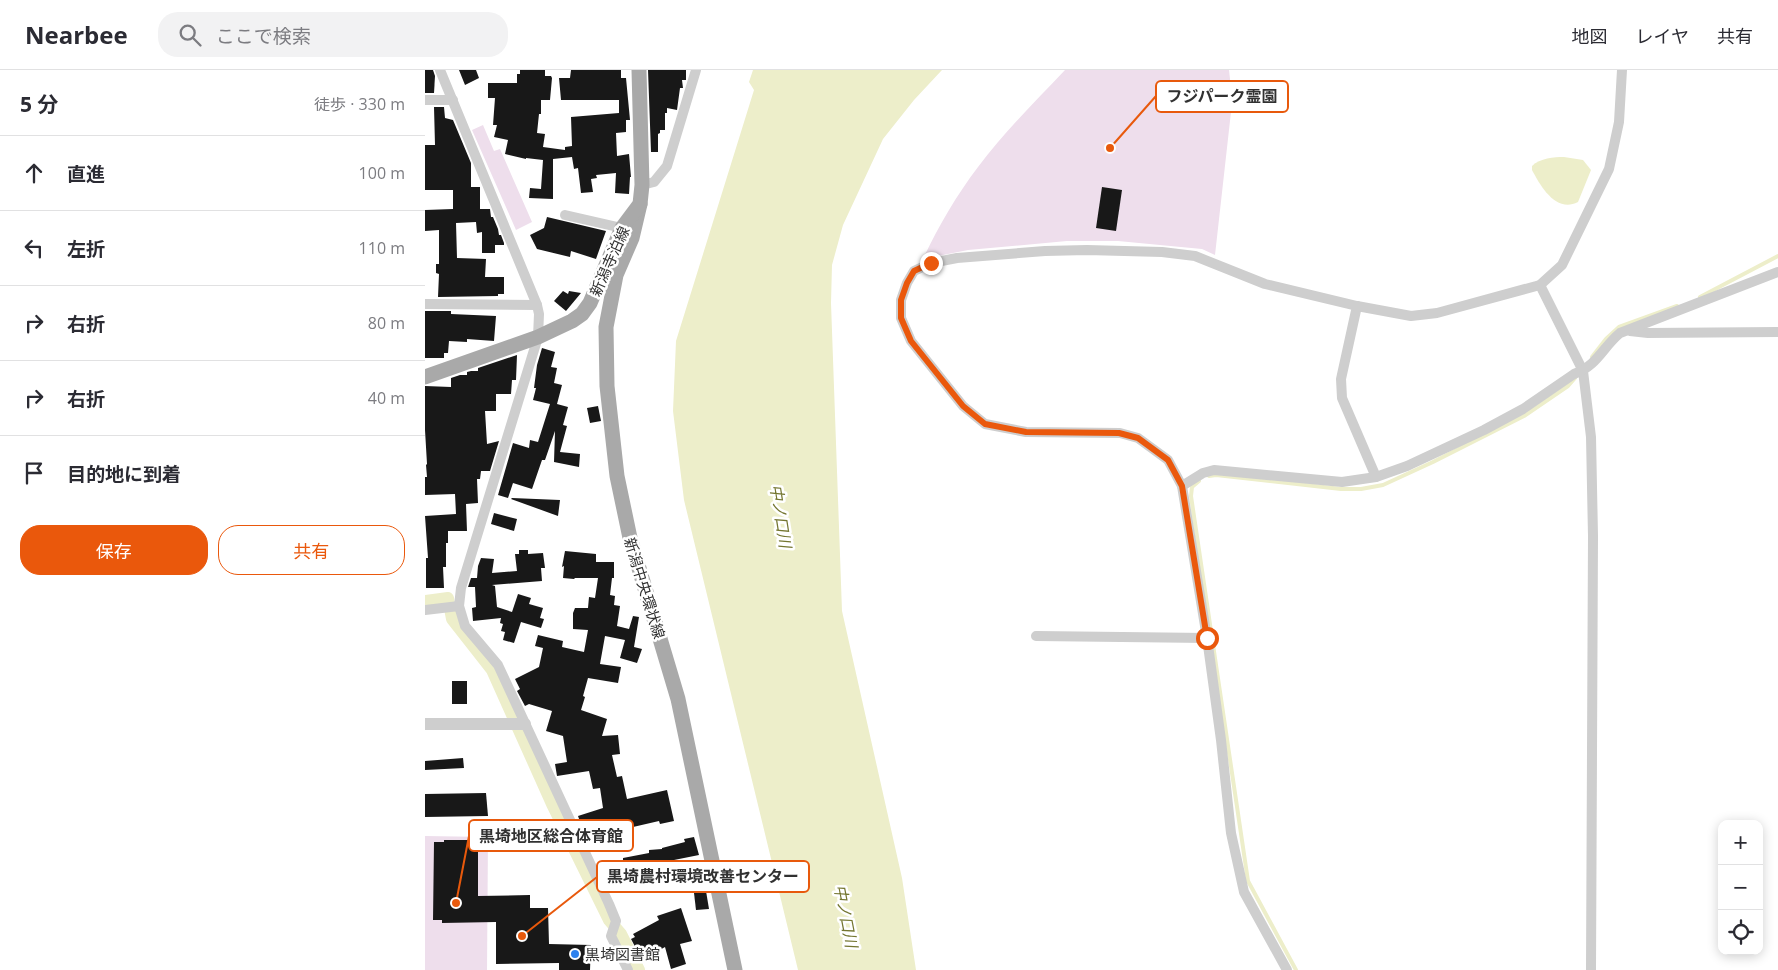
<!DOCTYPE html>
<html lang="ja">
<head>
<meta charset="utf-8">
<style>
	:root { --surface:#fff; --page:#f2f2f3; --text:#2b2b33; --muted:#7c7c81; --line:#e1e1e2; --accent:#ea580c }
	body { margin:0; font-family:"Open Sans","Noto Sans JP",sans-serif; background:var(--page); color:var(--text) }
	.controls { position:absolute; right:15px; bottom:15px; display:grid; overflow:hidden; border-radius:10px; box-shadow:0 2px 12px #0003 }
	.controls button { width:45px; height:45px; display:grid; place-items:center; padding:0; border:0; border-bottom:1px solid var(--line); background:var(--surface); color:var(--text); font:25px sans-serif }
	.stop { position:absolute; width:15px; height:15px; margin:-11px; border:4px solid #ea580c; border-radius:50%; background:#fff }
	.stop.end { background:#ea580c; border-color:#fff; box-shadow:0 1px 5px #0008 }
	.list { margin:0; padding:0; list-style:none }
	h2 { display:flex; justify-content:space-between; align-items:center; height:65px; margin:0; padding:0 20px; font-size:21px }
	h2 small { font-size:16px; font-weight:400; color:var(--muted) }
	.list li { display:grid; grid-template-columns:32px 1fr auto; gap:15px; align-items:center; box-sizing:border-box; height:75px; padding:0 20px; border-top:1px solid var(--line) }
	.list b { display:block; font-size:19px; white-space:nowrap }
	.list em { font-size:16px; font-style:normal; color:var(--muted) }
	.actions { display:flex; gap:10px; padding:15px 20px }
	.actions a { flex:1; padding:11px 0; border:1px solid var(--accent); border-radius:20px; text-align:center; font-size:18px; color:var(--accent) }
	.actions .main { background:var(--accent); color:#fff }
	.icon { flex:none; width:28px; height:28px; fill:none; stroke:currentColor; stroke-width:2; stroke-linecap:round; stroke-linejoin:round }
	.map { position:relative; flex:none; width:1353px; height:900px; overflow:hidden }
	header { display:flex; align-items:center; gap:30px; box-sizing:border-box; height:70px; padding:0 25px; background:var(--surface); border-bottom:1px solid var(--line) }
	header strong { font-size:24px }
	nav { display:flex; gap:28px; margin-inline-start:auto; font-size:18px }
	.search { width:350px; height:45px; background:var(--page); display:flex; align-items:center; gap:12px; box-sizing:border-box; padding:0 18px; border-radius:20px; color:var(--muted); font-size:19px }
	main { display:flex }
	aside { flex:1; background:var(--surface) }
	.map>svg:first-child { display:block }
</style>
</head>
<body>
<header>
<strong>Nearbee</strong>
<div class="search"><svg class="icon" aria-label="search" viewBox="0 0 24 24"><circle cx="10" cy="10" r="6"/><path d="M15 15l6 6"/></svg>ここで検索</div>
<nav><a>地図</a><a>レイヤ</a><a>共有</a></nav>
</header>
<main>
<aside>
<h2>5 分<small>徒歩 · 330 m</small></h2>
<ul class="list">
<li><svg class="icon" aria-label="ahead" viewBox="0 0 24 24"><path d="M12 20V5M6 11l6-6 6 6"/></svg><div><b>直進</b></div><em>100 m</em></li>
<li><svg class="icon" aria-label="left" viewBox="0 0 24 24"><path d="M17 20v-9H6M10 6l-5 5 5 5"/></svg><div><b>左折</b></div><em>110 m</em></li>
<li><svg class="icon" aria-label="right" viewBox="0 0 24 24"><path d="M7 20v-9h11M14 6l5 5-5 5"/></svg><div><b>右折</b></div><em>80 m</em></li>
<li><svg class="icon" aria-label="right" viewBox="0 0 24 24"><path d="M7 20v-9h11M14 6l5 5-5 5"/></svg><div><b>右折</b></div><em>40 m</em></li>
<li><svg class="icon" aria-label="arrive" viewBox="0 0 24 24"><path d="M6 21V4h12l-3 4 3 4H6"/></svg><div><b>目的地に到着</b></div></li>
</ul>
<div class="actions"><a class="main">保存</a><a>共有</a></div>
</aside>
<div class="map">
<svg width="1353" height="900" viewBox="0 0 1353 900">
	<rect width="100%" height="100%" fill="#fff"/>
	<g fill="#eedeec">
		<path d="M640,0H804L806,18V42L790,185L777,179L693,171H642L543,180L498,189C513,157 531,126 553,97C579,62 610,32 640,0Z"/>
		<polygon points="58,55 69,81 75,79 107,152 91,160 47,60"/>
		<polygon points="0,766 63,767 62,900 0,900"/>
	</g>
	<g fill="#edeeca">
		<polygon points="328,0 517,0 489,30 458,69 418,155 407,195 406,233 417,541 477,808 491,900 373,900 259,430 248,341 251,271 329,20 324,12"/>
		<path d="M1139,87L1158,90L1166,100L1153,132C1131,143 1116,117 1107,100V96C1115,88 1129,87 1139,87Z"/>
	</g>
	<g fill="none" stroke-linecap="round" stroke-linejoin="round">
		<g stroke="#edeeca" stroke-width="4">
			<polyline points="1275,227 1353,186"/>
			<polyline points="1167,287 1181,269 1194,257 1252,236"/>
			<polyline points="784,406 791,405 916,419 936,419 958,415 1008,392 1099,346 1143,316 1150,308"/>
			<polyline points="774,411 767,417 766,426 823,811 871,900"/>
		</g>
		<polyline stroke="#edeeca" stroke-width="12" points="0,531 23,528 27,549 67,600 127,734 184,850 196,864 214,900"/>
	</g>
	<g fill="#181818">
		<polygon points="0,0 8,0 10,6 9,23 0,23"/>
		<polygon points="34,0 51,0 54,8 40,15"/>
		<polygon points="95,0 120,0 120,6 126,6 127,8 125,30 116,30 116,44 114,44 112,63 120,64 118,77 140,80 140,77 147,76 146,47 194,43 194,30 136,30 134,8 145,8 146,0 196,0 196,8 201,8 205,50 201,50 201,62 191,63 192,86 204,84 206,107 205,107 204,124 190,123 191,103 171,105 172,108 166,109 168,122 156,123 153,98 149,99 147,87 128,89 128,129 104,128 105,118 116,119 118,90 101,88 101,89 80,84 83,70 69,67 72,55 68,55 70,28 63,28 63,13 92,13 92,4 95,4"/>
		<polygon points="223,0 261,0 261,10 257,10 258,18 255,18 252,40 242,38 242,43 240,43 240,60 235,60 235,63 233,64 233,82 226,82"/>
		<polygon points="9,37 19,37 20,48 28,50 46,93 46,117 55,117 55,139 65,139 66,147 68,147 73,159 74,165 76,165 79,173 79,175 70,175 70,183 57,183 57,162 52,163 51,152 31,153 32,188 61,189 60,207 79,207 79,224 73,224 73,226 13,227 14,204 11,203 11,194 14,194 14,160 0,161 0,140 28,139 28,120 0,120 0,75 10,75"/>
		<polygon points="677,117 697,120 691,161 671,158"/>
		<polygon points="122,147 181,161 171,189 146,181 145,187 112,179 105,165 119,158"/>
		<polygon points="138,221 143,224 144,221 156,223 141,241 129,231"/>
		<polygon points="0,241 26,241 26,244 71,246 69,271 42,269 42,272 24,271 23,283 19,283 19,288 0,288"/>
		<polygon points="117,278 130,282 126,297 132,298 129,313 137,315 132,334 143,337 138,355 142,356 135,382 155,384 154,397 129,392 130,361 120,390 117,390 107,419 88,413 83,428 73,425 88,373 104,378 105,370 113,372 125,334 108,330 111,318 109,318 112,295"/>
		<polygon points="92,285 91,310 87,310 86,324 71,324 71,341 60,341 62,374 74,371 65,401 56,401 55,409 52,409 53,433 41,434 42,461 23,461 23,473 21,473 21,497 18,497 19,518 1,518 1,488 3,488 0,446 31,444 30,424 0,425 0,407 2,407 1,395 2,394 0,360 0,316 26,317 26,308 35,305 42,305 42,302 46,301 53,301 53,298"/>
		<polygon points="173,336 176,351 165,353 162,338"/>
		<polygon points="87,428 135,430 133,446 86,429"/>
		<polygon points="69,443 92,449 89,461 66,454"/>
		<polygon points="94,480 103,480 103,484 118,483 120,498 116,498 117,511 67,515 70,516 72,537 87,542 93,524 106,528 104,534 118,538 115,548 119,549 116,558 96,552 89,573 78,570 80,562 76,561 78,554 75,553 76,548 48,551 47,538 51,537 50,517 43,517 46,508 52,508 53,496 56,488 69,489 67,503 92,501 90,484 94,484"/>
		<polygon points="140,481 171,484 171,492 189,492 189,508 187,508 185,525 190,526 189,535 195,536 192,556 204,559 208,546 214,547 209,577 217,579 212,593 195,588 200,570 180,566 175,594 196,597 193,613 163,608 158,626 160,627 156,640 182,649 177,666 193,665 195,684 187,685 192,707 197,706 202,729 242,720 249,751 235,754 234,751 208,757 209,759 175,767 174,764 161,769 153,746 178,738 175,718 168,719 164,701 132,706 130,694 142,692 138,666 121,661 127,641 104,634 100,636 92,621 95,619 90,609 114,597 118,578 110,576 113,565 138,571 137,577 159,582 163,560 148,559 148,543 150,538 163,538 164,527 170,528 173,508 150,508 149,509 138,508 139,496 137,497"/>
		<rect x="27" y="611" width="15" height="23"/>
		<polygon points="38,688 39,698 0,700 0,691"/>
		<polygon points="61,723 63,746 0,747 0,724"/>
		<polygon points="269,767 274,785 229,794 229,798 213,799 213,801 184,807 183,803 178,804 176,800 175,794 198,791 198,788 224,783 224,780 237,779 237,778 260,772 259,769"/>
		<polygon points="19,770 53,770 53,826 105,825 105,838 123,838 124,874 166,875 165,900 134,900 134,893 71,894 71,852 17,853 17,850 8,850 9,772 19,772"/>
		<polygon points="281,821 284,839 271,840 269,823"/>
		<polygon points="256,838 267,871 255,874 261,894 246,899 240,877 217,890 206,869 210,867 208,864 234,850 232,846"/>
	</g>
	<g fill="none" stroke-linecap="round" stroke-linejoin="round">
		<g stroke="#cecece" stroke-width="10">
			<polyline points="15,0 112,235 114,244 113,267 36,518 34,536 40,556 73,595 184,834 191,851 186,866 203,900"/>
			<polyline points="0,30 28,30"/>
			<polyline points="217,115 229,112 242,96 271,0"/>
			<polyline points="140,145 197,158"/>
			<polyline points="1115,215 1158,301 1166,367 1168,466 1166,900"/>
			<polyline points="0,234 112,235"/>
			<polyline points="932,236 916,309 917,328 951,407"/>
			<polyline points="1205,261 1223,263 1353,262"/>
			<path d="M757,416L778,403L789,400L917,412L951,407L982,396L1059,360L1098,339L1149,304C1173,295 1177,278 1195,263L1353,202"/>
			<polyline points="0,540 34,536"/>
			<polyline points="611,566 782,568"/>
			<polyline points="862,900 819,822 806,763 796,670 782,568 757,416 743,390 713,368 695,363 601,362 560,354 538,336 486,271 476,248 476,230 482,213 489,201 506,193 532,188 620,181 662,180 737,182 770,186 840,214 932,236 986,246 1012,243 1115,215 1137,195 1184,99 1194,52 1197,0"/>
		</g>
		<polyline stroke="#cecece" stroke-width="12" points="0,654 100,654"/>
		<g stroke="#a9a9a9" stroke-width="15">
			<polyline points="215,134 207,168 191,205 181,257 182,316 192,406 205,468 253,629 310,900"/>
			<polyline points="0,307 113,267 147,251 157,244 165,233 197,158 215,134 217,115 214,0"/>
		</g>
	</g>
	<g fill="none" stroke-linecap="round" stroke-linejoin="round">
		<polyline stroke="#ea580c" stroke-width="6" points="506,193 489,201 482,213 476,230 476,248 486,271 538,336 560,354 601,362 694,363 713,368 743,390 757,416 782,568"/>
	</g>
	<circle fill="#2e81ed" stroke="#fff" stroke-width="2" cx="150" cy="884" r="5"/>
	<g text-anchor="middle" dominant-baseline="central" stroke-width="5" stroke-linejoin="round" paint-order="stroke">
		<g font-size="15" fill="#313131" stroke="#fff">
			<text transform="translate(184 191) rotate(-66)">新潟寺泊線</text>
			<text transform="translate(220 518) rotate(73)">新潟中央環状線</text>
		</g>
		<g font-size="15" fill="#313131" stroke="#fff" text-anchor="start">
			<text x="160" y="884">黒埼図書館</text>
		</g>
		<g font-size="16" font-style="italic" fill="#747630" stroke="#fff">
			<text transform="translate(356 446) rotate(81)">中ノ口川</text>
			<text transform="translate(421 846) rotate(79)">中ノ口川</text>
		</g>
	</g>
	<path fill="none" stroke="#e8590c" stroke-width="2" d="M685 78L731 26M31 833L44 766M97 866L172 807"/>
	<g fill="#e8590c" stroke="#fff" stroke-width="2">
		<circle cx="685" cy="78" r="5"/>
		<circle cx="31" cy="833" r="5"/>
		<circle cx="97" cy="866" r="5"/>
	</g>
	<g fill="#fff" stroke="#e8590c" stroke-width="2">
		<rect x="731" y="11" width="132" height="31" rx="5"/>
		<rect x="44" y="750" width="164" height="31" rx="5"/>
		<rect x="172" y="791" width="212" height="31" rx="5"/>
	</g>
	<g font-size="16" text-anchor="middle" font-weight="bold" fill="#313131">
		<text x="797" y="32">フジパーク霊園</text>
		<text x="126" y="772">黒埼地区総合体育館</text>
		<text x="278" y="812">黒埼農村環境改善センター</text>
	</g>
</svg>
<div class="controls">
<button>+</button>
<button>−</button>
<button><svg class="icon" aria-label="locate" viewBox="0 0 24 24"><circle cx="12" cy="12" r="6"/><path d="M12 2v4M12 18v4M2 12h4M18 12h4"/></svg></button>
</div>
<div class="stop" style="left:782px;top:568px"></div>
<div class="stop end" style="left:506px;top:193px"></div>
</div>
</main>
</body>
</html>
